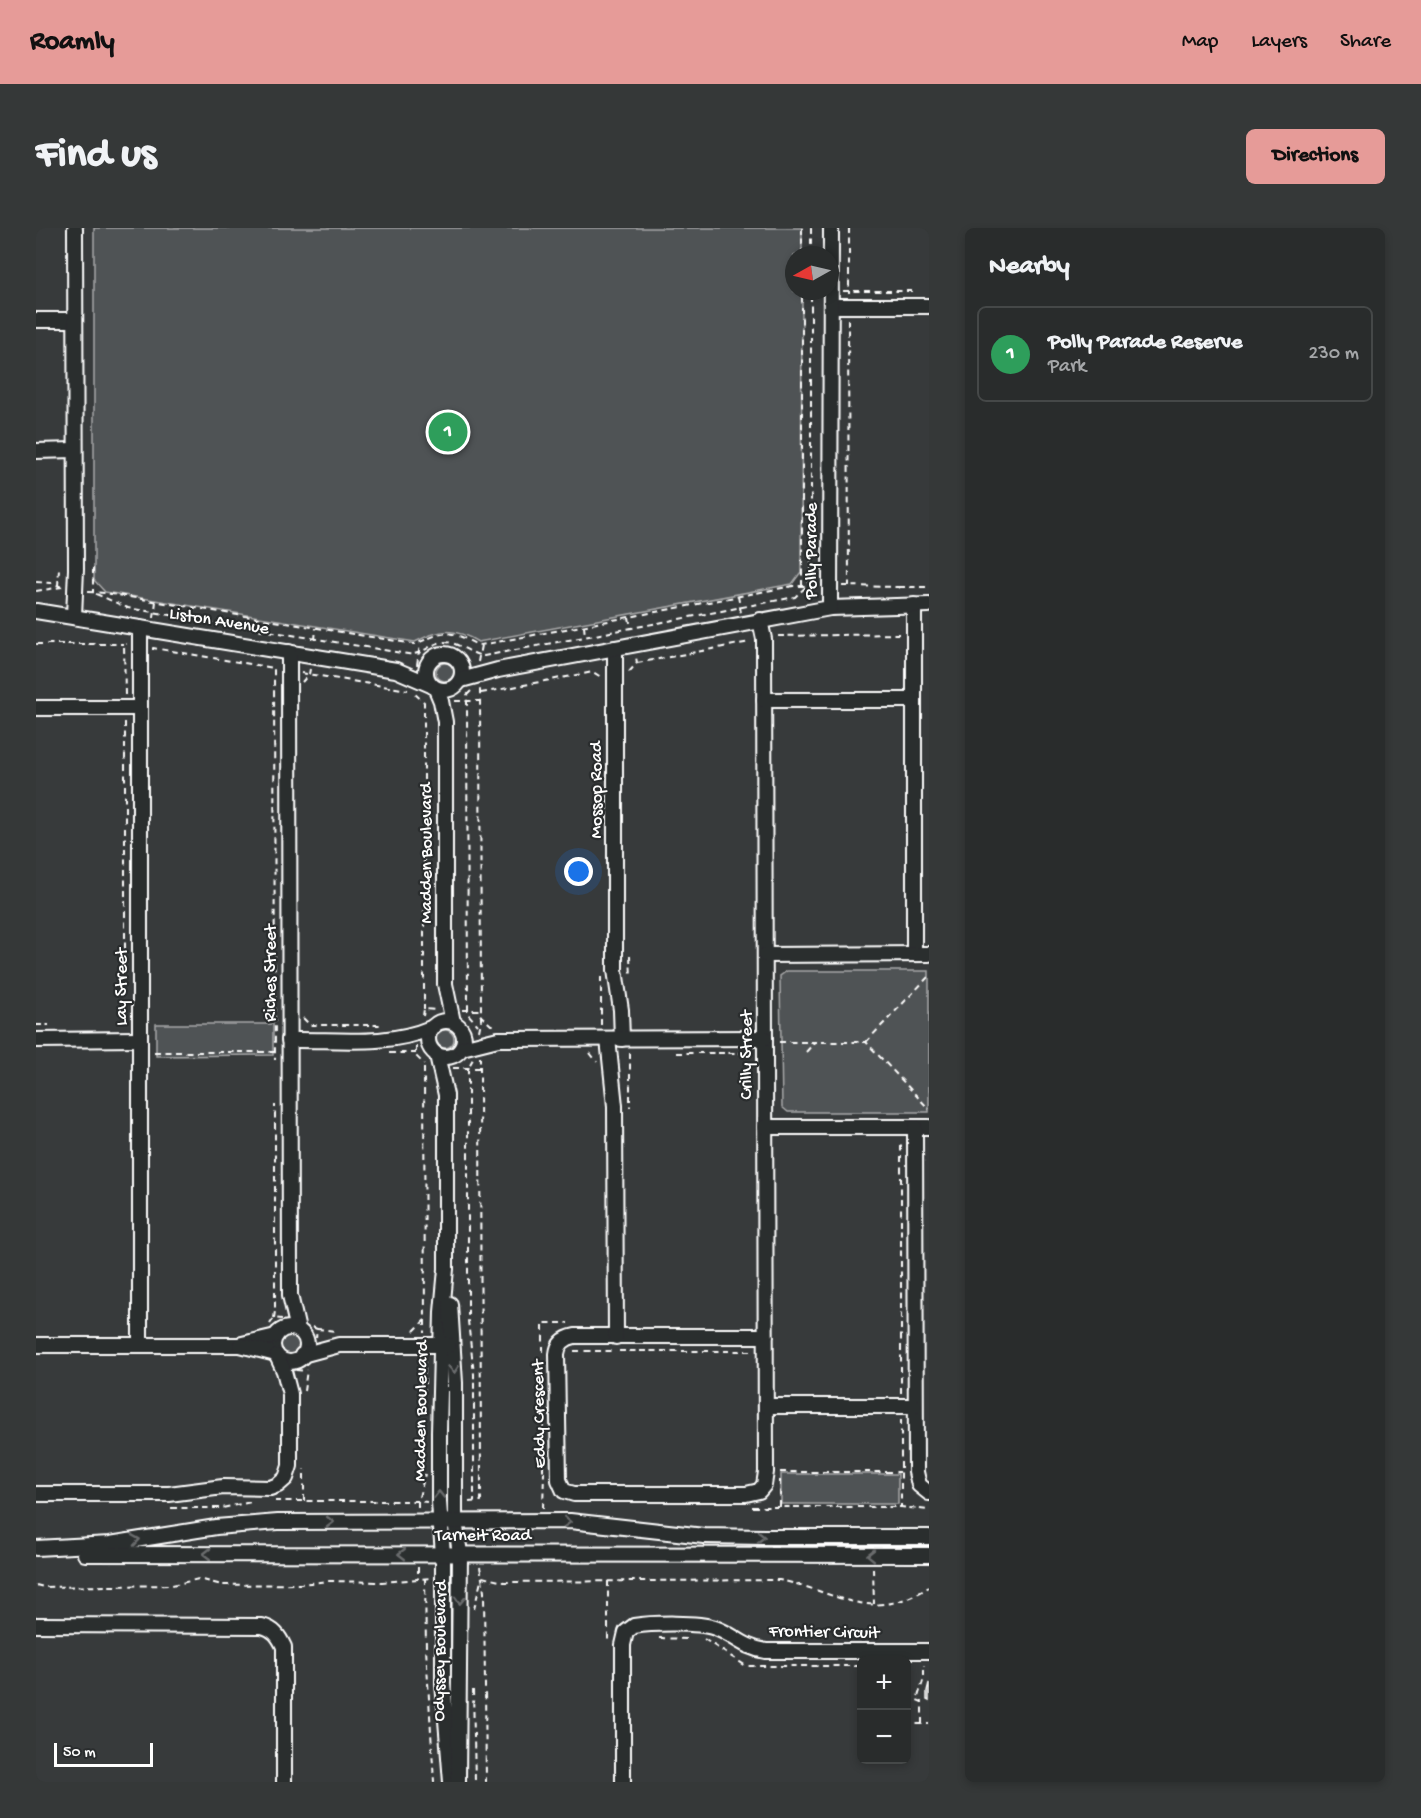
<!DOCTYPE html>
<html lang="en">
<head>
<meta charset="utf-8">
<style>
	:root { --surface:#292c2c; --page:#353838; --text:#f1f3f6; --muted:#a5a7a9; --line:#454848; --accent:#e69b98 }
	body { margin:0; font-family:"Gochi Hand",sans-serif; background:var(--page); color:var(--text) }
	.controls { position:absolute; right:18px; bottom:18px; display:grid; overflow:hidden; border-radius:9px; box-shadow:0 3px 9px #0003 }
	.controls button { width:54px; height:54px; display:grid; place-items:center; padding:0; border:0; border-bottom:2px solid var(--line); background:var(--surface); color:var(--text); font:30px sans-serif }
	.compass { position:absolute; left:749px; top:18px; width:54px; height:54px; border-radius:50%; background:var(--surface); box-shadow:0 3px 9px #0003; rotate:262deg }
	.scale { position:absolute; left:18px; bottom:15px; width:99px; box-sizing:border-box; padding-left:6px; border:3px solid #fff; border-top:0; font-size:16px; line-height:21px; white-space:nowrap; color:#fff; -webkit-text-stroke:4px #2a2d2e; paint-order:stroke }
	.you { position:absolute; left:543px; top:644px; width:21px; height:21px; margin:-15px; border:4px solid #fff; border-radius:50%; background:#1a73e8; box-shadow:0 0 0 9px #1a73e833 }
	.badge { display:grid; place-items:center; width:39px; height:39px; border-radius:50%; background:var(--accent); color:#fff; font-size:20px; font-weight:700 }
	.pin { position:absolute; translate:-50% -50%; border:3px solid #fff; box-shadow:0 2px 6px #0006 }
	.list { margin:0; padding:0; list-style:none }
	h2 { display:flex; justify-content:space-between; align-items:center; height:78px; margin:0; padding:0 24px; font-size:26px }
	h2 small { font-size:20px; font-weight:400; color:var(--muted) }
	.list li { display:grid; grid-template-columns:39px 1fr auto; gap:18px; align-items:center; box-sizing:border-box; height:96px; margin:0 12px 12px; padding:0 12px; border:2px solid var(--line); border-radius:9px }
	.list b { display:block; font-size:22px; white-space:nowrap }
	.list p { margin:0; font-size:20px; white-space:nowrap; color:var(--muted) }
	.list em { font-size:20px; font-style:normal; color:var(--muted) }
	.map { position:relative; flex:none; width:893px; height:1554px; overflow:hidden; border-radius:9px }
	header { display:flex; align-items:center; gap:36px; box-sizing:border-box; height:84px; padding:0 30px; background:var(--accent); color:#111 }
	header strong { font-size:28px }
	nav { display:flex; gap:33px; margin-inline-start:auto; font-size:21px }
	.intro { display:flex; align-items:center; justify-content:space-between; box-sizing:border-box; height:144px; padding:0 36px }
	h1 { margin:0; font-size:42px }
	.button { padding:15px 27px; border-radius:9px; background:var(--accent); color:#111; font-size:21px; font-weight:700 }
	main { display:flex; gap:36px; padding:0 36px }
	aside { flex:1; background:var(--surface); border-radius:9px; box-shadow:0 3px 9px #0003 }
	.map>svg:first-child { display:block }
</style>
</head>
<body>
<header>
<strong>Roamly</strong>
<nav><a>Map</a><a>Layers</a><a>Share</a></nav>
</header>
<div class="intro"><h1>Find us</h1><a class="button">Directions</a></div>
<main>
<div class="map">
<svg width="893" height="1554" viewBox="0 0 893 1554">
	<rect width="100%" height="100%" fill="#373a3b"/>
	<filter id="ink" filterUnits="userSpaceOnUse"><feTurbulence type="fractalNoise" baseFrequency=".0167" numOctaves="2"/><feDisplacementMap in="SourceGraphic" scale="12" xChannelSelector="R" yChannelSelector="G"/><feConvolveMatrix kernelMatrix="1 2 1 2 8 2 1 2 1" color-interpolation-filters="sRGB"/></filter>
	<g filter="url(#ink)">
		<g fill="#505354" stroke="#a8a9aa" stroke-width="1.5">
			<path d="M58,0H766V27H758V63H766L765,344L756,356L442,414C418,399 404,401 379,414L69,364L58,352Z"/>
			<circle cx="409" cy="444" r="9"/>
			<polygon points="751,743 893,743 893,884 752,884 746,879 744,748"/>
			<polygon points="120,796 237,796 237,827 120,828"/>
			<circle cx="409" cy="811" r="9"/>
			<circle cx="254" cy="1117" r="9"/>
			<rect x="745" y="1246" width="117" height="30"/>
		</g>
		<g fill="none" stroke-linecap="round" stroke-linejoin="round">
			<defs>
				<g id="minor">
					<polyline points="795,78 893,78"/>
					<polyline points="0,92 39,92"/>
					<polyline points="0,223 39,222"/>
					<polyline points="878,377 878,726"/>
					<polyline points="794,380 893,377"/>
					<polyline points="0,383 360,442 395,457"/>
					<polyline points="38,388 40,341 39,0"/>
					<path d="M724,392L728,411L730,1244L728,1257L723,1263L710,1266H538L528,1263L523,1252L521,1126C522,1115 529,1110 539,1108H730"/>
					<polyline points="104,400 104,1117"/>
					<polyline points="579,420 579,742 585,782 586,811"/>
					<polyline points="253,424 254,1067 262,1102"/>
					<circle cx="408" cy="444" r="18"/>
					<polyline points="425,452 462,442 794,380 795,0"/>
					<polyline points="400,461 405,473 409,494 409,756 417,794"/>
					<polyline points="728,472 878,472"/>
					<polyline points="0,480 103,480"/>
					<polyline points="729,727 893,726"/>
					<circle cx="410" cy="811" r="18"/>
					<polyline points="572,811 579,878 580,1109"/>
					<polyline points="0,812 104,811"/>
					<path d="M253,812C300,811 351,819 395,800"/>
					<polyline points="426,820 462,811 729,810"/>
					<polyline points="401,827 410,867 410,1041 406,1084 403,1204 403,1274 407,1326 407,1455 415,1554"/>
					<polyline points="729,899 893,899"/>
					<polyline points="879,899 880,1244 883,1257 893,1265"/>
					<polyline points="414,1076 419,1155 419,1293 424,1325 422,1554"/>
					<circle cx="254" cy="1117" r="17"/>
					<polyline points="0,1117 202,1117 240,1108"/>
					<polyline points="204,1117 240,1126"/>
					<polyline points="266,1127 303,1117 413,1117"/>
					<polyline points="730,1178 879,1178"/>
					<polyline points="0,1266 133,1266 187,1259 234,1260 242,1257 250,1250 254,1238 254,1166 248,1143 241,1128"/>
					<polyline points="0,1320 74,1316 180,1299 242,1294 534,1293 668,1308 728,1309 893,1309"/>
					<polyline points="49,1326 893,1327"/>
					<path d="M0,1397L226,1398C238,1401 243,1408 248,1419V1554"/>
					<path d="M587,1554V1417L590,1404L598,1398C616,1395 662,1394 679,1400C699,1407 705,1419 730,1423H893"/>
				</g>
			</defs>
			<use href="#minor" stroke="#fff" stroke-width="18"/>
			<g stroke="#fff" stroke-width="2" stroke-dasharray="6 4.5" stroke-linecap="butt">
				<polyline points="775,0 775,27"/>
				<polyline points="813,0 813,65"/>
				<polyline points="766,27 766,0"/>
				<polyline points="807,63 876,63"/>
				<polyline points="766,64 783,63"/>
				<polyline points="812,91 813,358"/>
				<polyline points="57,340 57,364"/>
				<polyline points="0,354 16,355 26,359"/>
				<polyline points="22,358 23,341"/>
				<polyline points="766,358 766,63"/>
				<polyline points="806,358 863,359 863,364"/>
				<polyline points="863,359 893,359"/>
				<polyline points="0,363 26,359"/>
				<path d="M52,364L69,365L378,416C393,412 406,400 423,408C432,411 436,416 445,417L757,358H782"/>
				<path d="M60,366L92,380L372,426C386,428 394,415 408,414C423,414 433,426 448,428L759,369L772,357L775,345V63"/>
				<polyline points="702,368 705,385"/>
				<polyline points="593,389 595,400"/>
				<polyline points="118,390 120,373"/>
				<polyline points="548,398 549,408"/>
				<polyline points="742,408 863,406"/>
				<polyline points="279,412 280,400"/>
				<polyline points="0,416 87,416"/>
				<polyline points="117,422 117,420 238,440 239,832"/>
				<polyline points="442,434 445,417"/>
				<polyline points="601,435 714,414"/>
				<polyline points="381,437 384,416"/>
				<polyline points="593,444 601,435 600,429"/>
				<polyline points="265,445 372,462"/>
				<polyline points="266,454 273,446 274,441"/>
				<polyline points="435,463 431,467 431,473 432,782 432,786 442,797"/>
				<polyline points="445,465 557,444 565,449"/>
				<polyline points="379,466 388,474 388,781"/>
				<polyline points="89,467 88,416 91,416"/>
				<polyline points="419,473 444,473"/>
				<polyline points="89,494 89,725"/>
				<polyline points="594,728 595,749"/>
				<polyline points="565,749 565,797"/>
				<polyline points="426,782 444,782"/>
				<polyline points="444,787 455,797 461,797"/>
				<polyline points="387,788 388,781 400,782"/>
				<polyline points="267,790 274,797 345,797"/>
				<polyline points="0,797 13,797"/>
				<polyline points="443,803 445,793 444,461"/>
				<polyline points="743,814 830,814 893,881"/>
				<polyline points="830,814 893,748"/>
				<polyline points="380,818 380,828 388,836"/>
				<polyline points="118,824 239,824"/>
				<polyline points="770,824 778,815"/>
				<polyline points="353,825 380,825"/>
				<polyline points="554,825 561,834"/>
				<polyline points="594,825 594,879"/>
				<polyline points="640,825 715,825"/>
				<polyline points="437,831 432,840 432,1093 438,1146 438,1273"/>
				<polyline points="388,840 389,1105"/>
				<polyline points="417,840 444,840"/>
				<polyline points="238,1090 239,1083 239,877"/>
				<polyline points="234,1096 238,1090 246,1091"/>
				<polyline points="276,1099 281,1101 280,1110"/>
				<polyline points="281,1101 301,1103"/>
				<polyline points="378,1103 389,1092"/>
				<polyline points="538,1123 577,1123"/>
				<polyline points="583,1123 715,1123"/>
				<polyline points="507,1124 507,1095 532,1095"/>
				<polyline points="389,1129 389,1177"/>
				<polyline points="260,1142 270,1143"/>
				<polyline points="507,1142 507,1244"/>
				<polyline points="268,1163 271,1142"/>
				<polyline points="865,1165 865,914"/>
				<polyline points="865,1192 865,1279"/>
				<polyline points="744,1244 864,1244"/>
				<polyline points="239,1273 382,1273 389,1246"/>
				<polyline points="268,1273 268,1241"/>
				<polyline points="433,1274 445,1273 444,829"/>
				<polyline points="382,1279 382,1273 391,1274"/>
				<polyline points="716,1279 865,1279 893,1282"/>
				<polyline points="744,1279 744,1249"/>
				<polyline points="135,1280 186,1280 215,1274"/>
				<polyline points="507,1280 508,1244"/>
				<polyline points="382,1339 382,1351"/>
				<path d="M444,1339L446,1349L468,1354L743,1352C802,1363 832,1397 893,1359"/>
				<polyline points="837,1340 838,1376"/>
				<polyline points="389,1350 390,1421 398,1554"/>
				<polyline points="446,1350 448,1364 450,1554"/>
				<polyline points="572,1353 572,1416"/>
				<polyline points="0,1357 8,1359 136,1357 163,1351 186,1357 265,1356 292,1353 346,1354 395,1350"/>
				<polyline points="438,1381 446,1349"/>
				<polyline points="623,1410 650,1411"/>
				<polyline points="668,1411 710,1438 825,1438"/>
				<polyline points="437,1462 439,1554"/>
				<polyline points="870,1496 893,1496"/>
				<polyline points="886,1496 886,1474 881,1472 888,1450 888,1437"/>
			</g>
			<use href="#minor" stroke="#2a2d2e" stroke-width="14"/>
		</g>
		<polygon fill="#555657" stroke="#fff" stroke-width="1.5" points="893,1455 893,1473 891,1472 891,1463"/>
		<defs><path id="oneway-chevron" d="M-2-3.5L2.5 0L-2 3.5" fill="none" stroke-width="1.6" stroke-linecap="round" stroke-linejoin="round" transform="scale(1.5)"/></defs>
		<g stroke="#6a6c6d">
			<use href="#oneway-chevron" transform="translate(418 1141) rotate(86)"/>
			<use href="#oneway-chevron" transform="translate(403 1267) rotate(-91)"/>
			<use href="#oneway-chevron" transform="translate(294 1294)"/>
			<use href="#oneway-chevron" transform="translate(531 1294) rotate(2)"/>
			<use href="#oneway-chevron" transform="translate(725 1309) rotate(1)"/>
			<use href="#oneway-chevron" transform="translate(100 1312) rotate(-9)"/>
			<use href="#oneway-chevron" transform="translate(171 1326) rotate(180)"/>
			<use href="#oneway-chevron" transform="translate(366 1326) rotate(180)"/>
			<use href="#oneway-chevron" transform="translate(835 1327) rotate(-179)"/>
			<use href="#oneway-chevron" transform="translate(424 1372) rotate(92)"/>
		</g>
	</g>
	<g text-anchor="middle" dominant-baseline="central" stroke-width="4.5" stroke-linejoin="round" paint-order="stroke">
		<g font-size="18" fill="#fff" stroke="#2a2d2e">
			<text transform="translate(776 323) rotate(-90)">Polly Parade</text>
			<text transform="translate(183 394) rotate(9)">Liston Avenue</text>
			<text transform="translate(561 562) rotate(-90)">Mossop Road</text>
			<text transform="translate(391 625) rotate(-90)">Madden Boulevard</text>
			<text transform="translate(235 745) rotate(-90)">Riches Street</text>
			<text transform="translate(86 759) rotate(-90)">Lay Street</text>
			<text transform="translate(711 827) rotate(-90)">Crilly Street</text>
			<text transform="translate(386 1183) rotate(-89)">Madden Boulevard</text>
			<text transform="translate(504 1186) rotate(-91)">Eddy Crescent</text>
			<text x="447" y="1308">Tarneit Road</text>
			<text transform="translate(788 1405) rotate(1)">Frontier Circuit</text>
			<text transform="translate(405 1423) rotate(-89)">Odyssey Boulevard</text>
		</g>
	</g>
</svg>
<div class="controls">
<button>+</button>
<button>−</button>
</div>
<svg class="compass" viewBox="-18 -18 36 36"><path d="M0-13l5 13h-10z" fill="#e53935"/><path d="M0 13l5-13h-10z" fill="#a5a7a9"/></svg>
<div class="scale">50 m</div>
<div class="you"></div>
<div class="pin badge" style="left:412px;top:204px;background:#2e9e5b">1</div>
</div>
<aside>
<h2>Nearby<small></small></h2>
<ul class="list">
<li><span class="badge" style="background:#2e9e5b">1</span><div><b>Polly Parade Reserve</b><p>Park</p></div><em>230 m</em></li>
</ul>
</aside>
</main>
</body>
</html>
